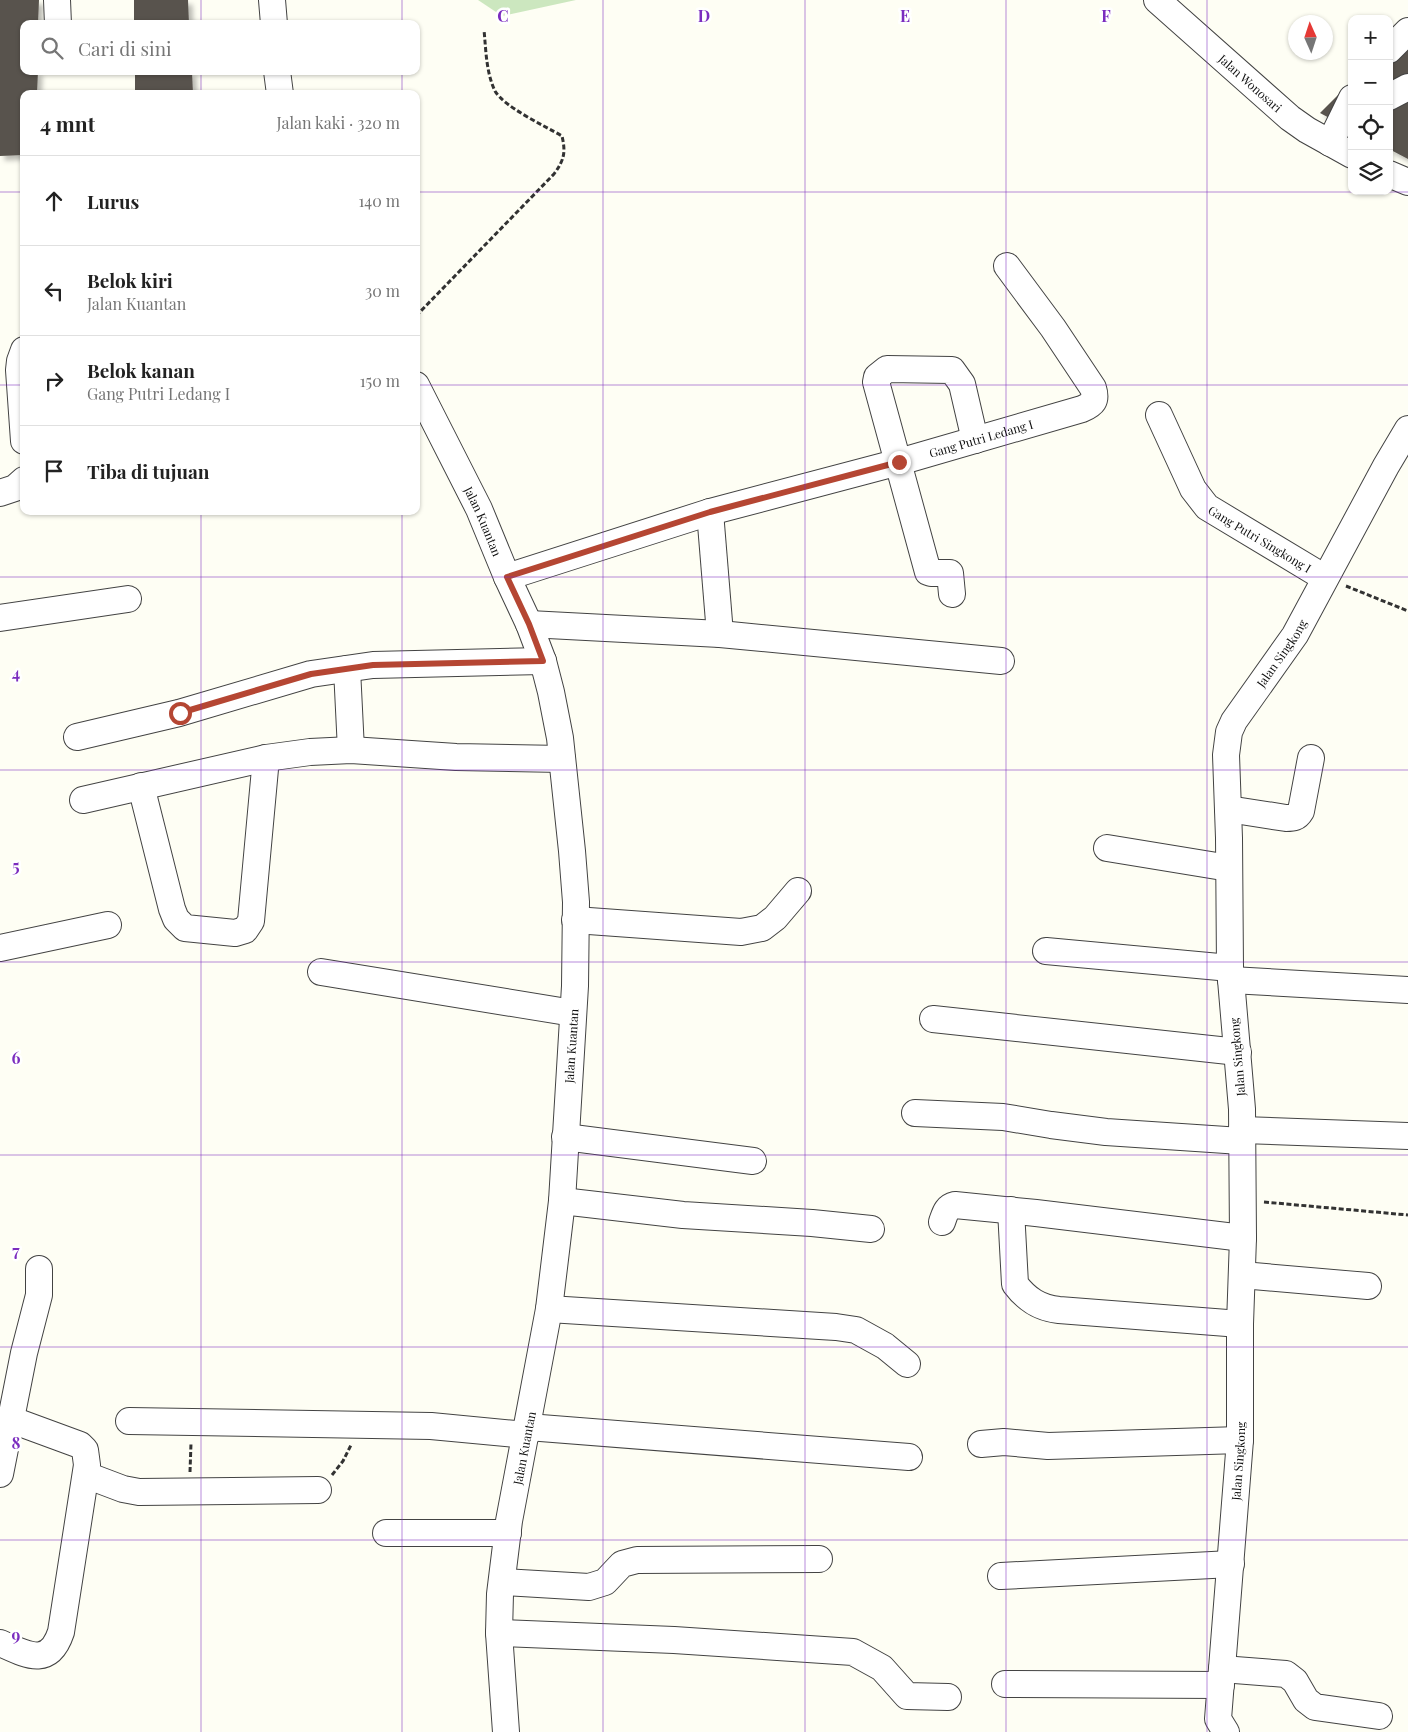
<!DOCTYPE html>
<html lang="id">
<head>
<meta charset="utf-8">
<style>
	:root { --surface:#fff; --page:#f6f6f6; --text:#222; --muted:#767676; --line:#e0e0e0 }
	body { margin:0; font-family:"Playfair Display",serif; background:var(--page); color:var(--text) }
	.controls { position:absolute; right:15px; top:15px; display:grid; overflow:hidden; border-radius:10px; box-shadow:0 1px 4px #0004 }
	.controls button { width:45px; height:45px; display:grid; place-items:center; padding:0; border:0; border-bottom:1px solid var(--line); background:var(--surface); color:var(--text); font:25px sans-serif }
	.compass { position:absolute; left:1288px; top:15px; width:45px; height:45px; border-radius:50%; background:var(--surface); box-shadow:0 1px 4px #0004; rotate:357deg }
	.stop { position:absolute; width:15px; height:15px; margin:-11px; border:4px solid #b54633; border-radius:50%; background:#fff }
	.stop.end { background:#b54633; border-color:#fff; box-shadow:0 1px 5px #0008 }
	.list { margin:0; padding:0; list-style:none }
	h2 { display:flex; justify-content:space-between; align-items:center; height:65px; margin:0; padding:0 20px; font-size:21px }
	h2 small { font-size:16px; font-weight:400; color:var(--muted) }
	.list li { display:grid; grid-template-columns:32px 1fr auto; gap:15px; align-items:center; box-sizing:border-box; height:90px; padding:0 20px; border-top:1px solid var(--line) }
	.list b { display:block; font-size:19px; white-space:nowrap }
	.list p { margin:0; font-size:16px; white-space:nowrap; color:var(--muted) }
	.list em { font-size:16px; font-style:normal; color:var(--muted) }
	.icon { flex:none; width:28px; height:28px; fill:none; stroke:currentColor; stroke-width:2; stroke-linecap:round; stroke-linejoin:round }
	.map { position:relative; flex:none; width:1408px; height:1732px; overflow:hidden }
	.search { position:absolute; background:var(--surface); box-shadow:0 1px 4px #0004; left:20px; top:20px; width:400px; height:55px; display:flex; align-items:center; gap:12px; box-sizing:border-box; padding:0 18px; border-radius:10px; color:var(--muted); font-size:19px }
	.panel { position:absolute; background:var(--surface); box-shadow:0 1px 4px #0004; left:20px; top:90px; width:400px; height:425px; border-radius:10px }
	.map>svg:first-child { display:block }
</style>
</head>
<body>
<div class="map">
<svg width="1408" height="1732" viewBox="0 0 1408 1732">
	<defs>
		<filter id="shadow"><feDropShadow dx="4.5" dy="4.5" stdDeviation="2.5" flood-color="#0004"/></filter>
	</defs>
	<rect width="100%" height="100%" fill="#fefef4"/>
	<polygon fill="#cce7bf" points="478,0 576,0 502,16"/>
	<g fill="#58534d" filter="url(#shadow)">
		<polygon points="0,0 39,0 38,24 24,24 24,71 38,71 37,94 24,94 24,155 0,156"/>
		<polygon points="134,0 188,0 189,24 134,24"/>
		<polygon points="1408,23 1408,159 1389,149 1389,42"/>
		<polygon points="135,71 192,71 193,94 135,94"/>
		<polygon points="1352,81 1352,130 1320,113"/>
	</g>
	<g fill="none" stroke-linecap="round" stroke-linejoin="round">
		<defs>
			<g id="minor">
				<polyline points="57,0 58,24"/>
				<polyline points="272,0 274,24"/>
				<path id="s1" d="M1157,0L1290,118L1307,130L1352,155"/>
				<polyline points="1389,50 1408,31"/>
				<polyline points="277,71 280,94"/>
				<polyline points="1389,97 1408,87"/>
				<polyline points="1330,143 1352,98"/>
				<polyline points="1389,174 1408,182"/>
				<polyline points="24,350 20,361 19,370 24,441"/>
				<path id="s2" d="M416,385L479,509L507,577L529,624L543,661L551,692L560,738L572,851L576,902L575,986L562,1201L549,1309L509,1521L500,1594L499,1633L506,1732"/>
				<path id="s3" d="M1159,415L1193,489L1207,507L1325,578"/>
				<polyline points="0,493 15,488 24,480"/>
				<polyline points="710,512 720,634"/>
				<path id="s4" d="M507,577L710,512L899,462L1082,409C1093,404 1097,401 1093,388L1053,328L1007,266"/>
				<polyline points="952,594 950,573 931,573 928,572 876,382 877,377 887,369 952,370 962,384 975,440"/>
				<polyline points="0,618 128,599"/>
				<polyline points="529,624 720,634 1001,661"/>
				<polyline points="347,669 351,750"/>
				<polyline points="77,737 179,713 311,674 373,665 543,661"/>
				<polyline points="141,786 172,909 176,919 185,928 235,933 245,930 251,921 266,758"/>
				<polyline points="83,800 266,758 310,752 351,750 456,757 562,759"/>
				<path d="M1228,809L1286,818C1293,818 1297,818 1301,811L1311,758"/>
				<polyline points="1107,848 1229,868"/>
				<polyline points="575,920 741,932 762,928 775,918 798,891"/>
				<polyline points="0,948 108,925"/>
				<polyline points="1046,951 1230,968"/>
				<polyline points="321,972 573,1013"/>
				<polyline points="1231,980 1408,990"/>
				<polyline points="933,1019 1238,1052"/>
				<polyline points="915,1113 1003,1117 1051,1125 1106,1132 1241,1141"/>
				<polyline points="1242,1130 1408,1136"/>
				<polyline points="565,1137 753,1161"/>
				<polyline points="562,1201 683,1215 812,1223 871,1229"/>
				<path d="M1011,1210L1015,1284C1027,1300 1040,1308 1059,1310L1240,1324"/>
				<path d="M942,1222C945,1214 946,1207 955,1205L1036,1213L1243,1238"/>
				<polyline points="1242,1275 1368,1286"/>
				<polyline points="549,1309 836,1327 856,1330 885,1346 907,1364"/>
				<polyline points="129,1421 431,1426 526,1435"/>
				<polyline points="528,1427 909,1457"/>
				<polyline points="981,1444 1004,1442 1048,1446 1240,1440"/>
				<polyline points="0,1474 24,1353 39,1295 39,1269"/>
				<polyline points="86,1475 123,1489 139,1492 318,1490"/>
				<polyline points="386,1533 508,1533"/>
				<polyline points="1001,1576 1231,1564"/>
				<polyline points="502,1582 589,1587 605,1582 622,1564 637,1560 819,1559"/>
				<polyline points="499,1633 674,1640 853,1652 882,1668 907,1696 948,1697"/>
				<path d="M0,1643C27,1655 49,1668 61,1632L87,1465L85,1450L80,1445L12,1420"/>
				<polyline points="1222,1669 1286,1674 1295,1681 1306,1700 1315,1707 1379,1716"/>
				<polyline points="1005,1684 1221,1685"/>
				<path id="s5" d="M1226,1732L1218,1719L1240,1440V1324L1243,1238L1242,1109L1230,968L1229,838L1226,755L1229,732L1234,721L1295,635L1386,466L1408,429"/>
			</g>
		</defs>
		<use href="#minor" stroke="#434343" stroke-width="28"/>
		<g stroke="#323232" stroke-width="3" stroke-dasharray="5 2.5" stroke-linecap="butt">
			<path d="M416,316L554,174C564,160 566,153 562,136C545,126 504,107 495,91C486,72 486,50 484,30"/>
			<polyline points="1346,586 1408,611"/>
			<polyline points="1264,1202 1408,1215"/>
			<polyline points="190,1472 191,1443"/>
			<polyline points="332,1475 343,1461 351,1445"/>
		</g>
		<use href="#minor" stroke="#fff" stroke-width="26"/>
	</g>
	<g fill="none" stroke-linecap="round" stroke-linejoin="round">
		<polyline stroke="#b54633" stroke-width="6" points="180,713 311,674 373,665 543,661 529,624 507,577 710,512 899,462"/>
	</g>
	<path fill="none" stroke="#7b2cbf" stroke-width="1" stroke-opacity="0.55" d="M201,0V24M402,0V24M603,0V1732M805,0V1732M1006,0V1732M1207,0V1732M201,71V94M402,71V94M0,192H24M416,192H1408M0,385H24M416,385H1408M201,511V1732M402,511V1732M0,577H1408M0,770H1408M0,962H1408M0,1155H1408M0,1347H1408M0,1540H1408"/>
	<g text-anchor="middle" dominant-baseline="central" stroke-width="5" stroke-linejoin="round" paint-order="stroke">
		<g font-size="12" fill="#101010" stroke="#fff">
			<text stroke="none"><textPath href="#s1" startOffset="125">Jalan Wonosari</textPath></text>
			<text stroke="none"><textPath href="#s4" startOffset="494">Gang Putri Ledang I</textPath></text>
			<text stroke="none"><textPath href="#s2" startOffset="152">Jalan Kuantan</textPath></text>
			<text stroke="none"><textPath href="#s3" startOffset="166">Gang Putri Singkong I</textPath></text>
			<text stroke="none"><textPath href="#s5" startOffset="1099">Jalan Singkong</textPath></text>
			<text transform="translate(571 1046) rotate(-86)">Jalan Kuantan</text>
			<text transform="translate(1237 1057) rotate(-95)">Jalan Singkong</text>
			<text transform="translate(524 1448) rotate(-79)">Jalan Kuantan</text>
			<text stroke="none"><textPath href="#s5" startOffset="274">Jalan Singkong</textPath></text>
		</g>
	</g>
	<g font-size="16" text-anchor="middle" font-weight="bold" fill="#7b2cbf" stroke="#fff" stroke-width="5" stroke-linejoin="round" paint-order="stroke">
		<text x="503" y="22">C</text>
		<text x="704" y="22">D</text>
		<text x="905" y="22">E</text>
		<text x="1106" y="22">F</text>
		<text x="16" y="679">4</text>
		<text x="16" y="872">5</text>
		<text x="16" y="1064">6</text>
		<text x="16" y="1257">7</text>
		<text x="16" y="1449">8</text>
		<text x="16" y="1641">9</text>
	</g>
</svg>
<div class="controls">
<button>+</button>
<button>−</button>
<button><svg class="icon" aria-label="locate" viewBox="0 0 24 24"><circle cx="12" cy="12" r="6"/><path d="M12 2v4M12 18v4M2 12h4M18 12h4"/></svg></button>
<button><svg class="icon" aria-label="layers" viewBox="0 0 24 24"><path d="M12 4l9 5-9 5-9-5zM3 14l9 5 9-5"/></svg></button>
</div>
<svg class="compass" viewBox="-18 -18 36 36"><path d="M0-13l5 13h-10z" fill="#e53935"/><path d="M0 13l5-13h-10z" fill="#767676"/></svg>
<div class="stop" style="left:180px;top:713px"></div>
<div class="stop end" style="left:899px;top:462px"></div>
<div class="search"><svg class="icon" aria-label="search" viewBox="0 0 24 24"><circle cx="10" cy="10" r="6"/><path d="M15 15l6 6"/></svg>Cari di sini</div>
<section class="panel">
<h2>4 mnt<small>Jalan kaki · 320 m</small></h2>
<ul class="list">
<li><svg class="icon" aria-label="ahead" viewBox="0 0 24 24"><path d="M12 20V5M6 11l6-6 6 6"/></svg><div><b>Lurus</b></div><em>140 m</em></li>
<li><svg class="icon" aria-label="left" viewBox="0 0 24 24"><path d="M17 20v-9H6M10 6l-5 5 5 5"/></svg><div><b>Belok kiri</b><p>Jalan Kuantan</p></div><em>30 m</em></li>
<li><svg class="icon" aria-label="right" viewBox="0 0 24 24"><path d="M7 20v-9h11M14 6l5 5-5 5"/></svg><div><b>Belok kanan</b><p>Gang Putri Ledang I</p></div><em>150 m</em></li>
<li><svg class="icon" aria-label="arrive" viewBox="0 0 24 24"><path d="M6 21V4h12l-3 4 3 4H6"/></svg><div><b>Tiba di tujuan</b></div></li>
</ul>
</section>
</div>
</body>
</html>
